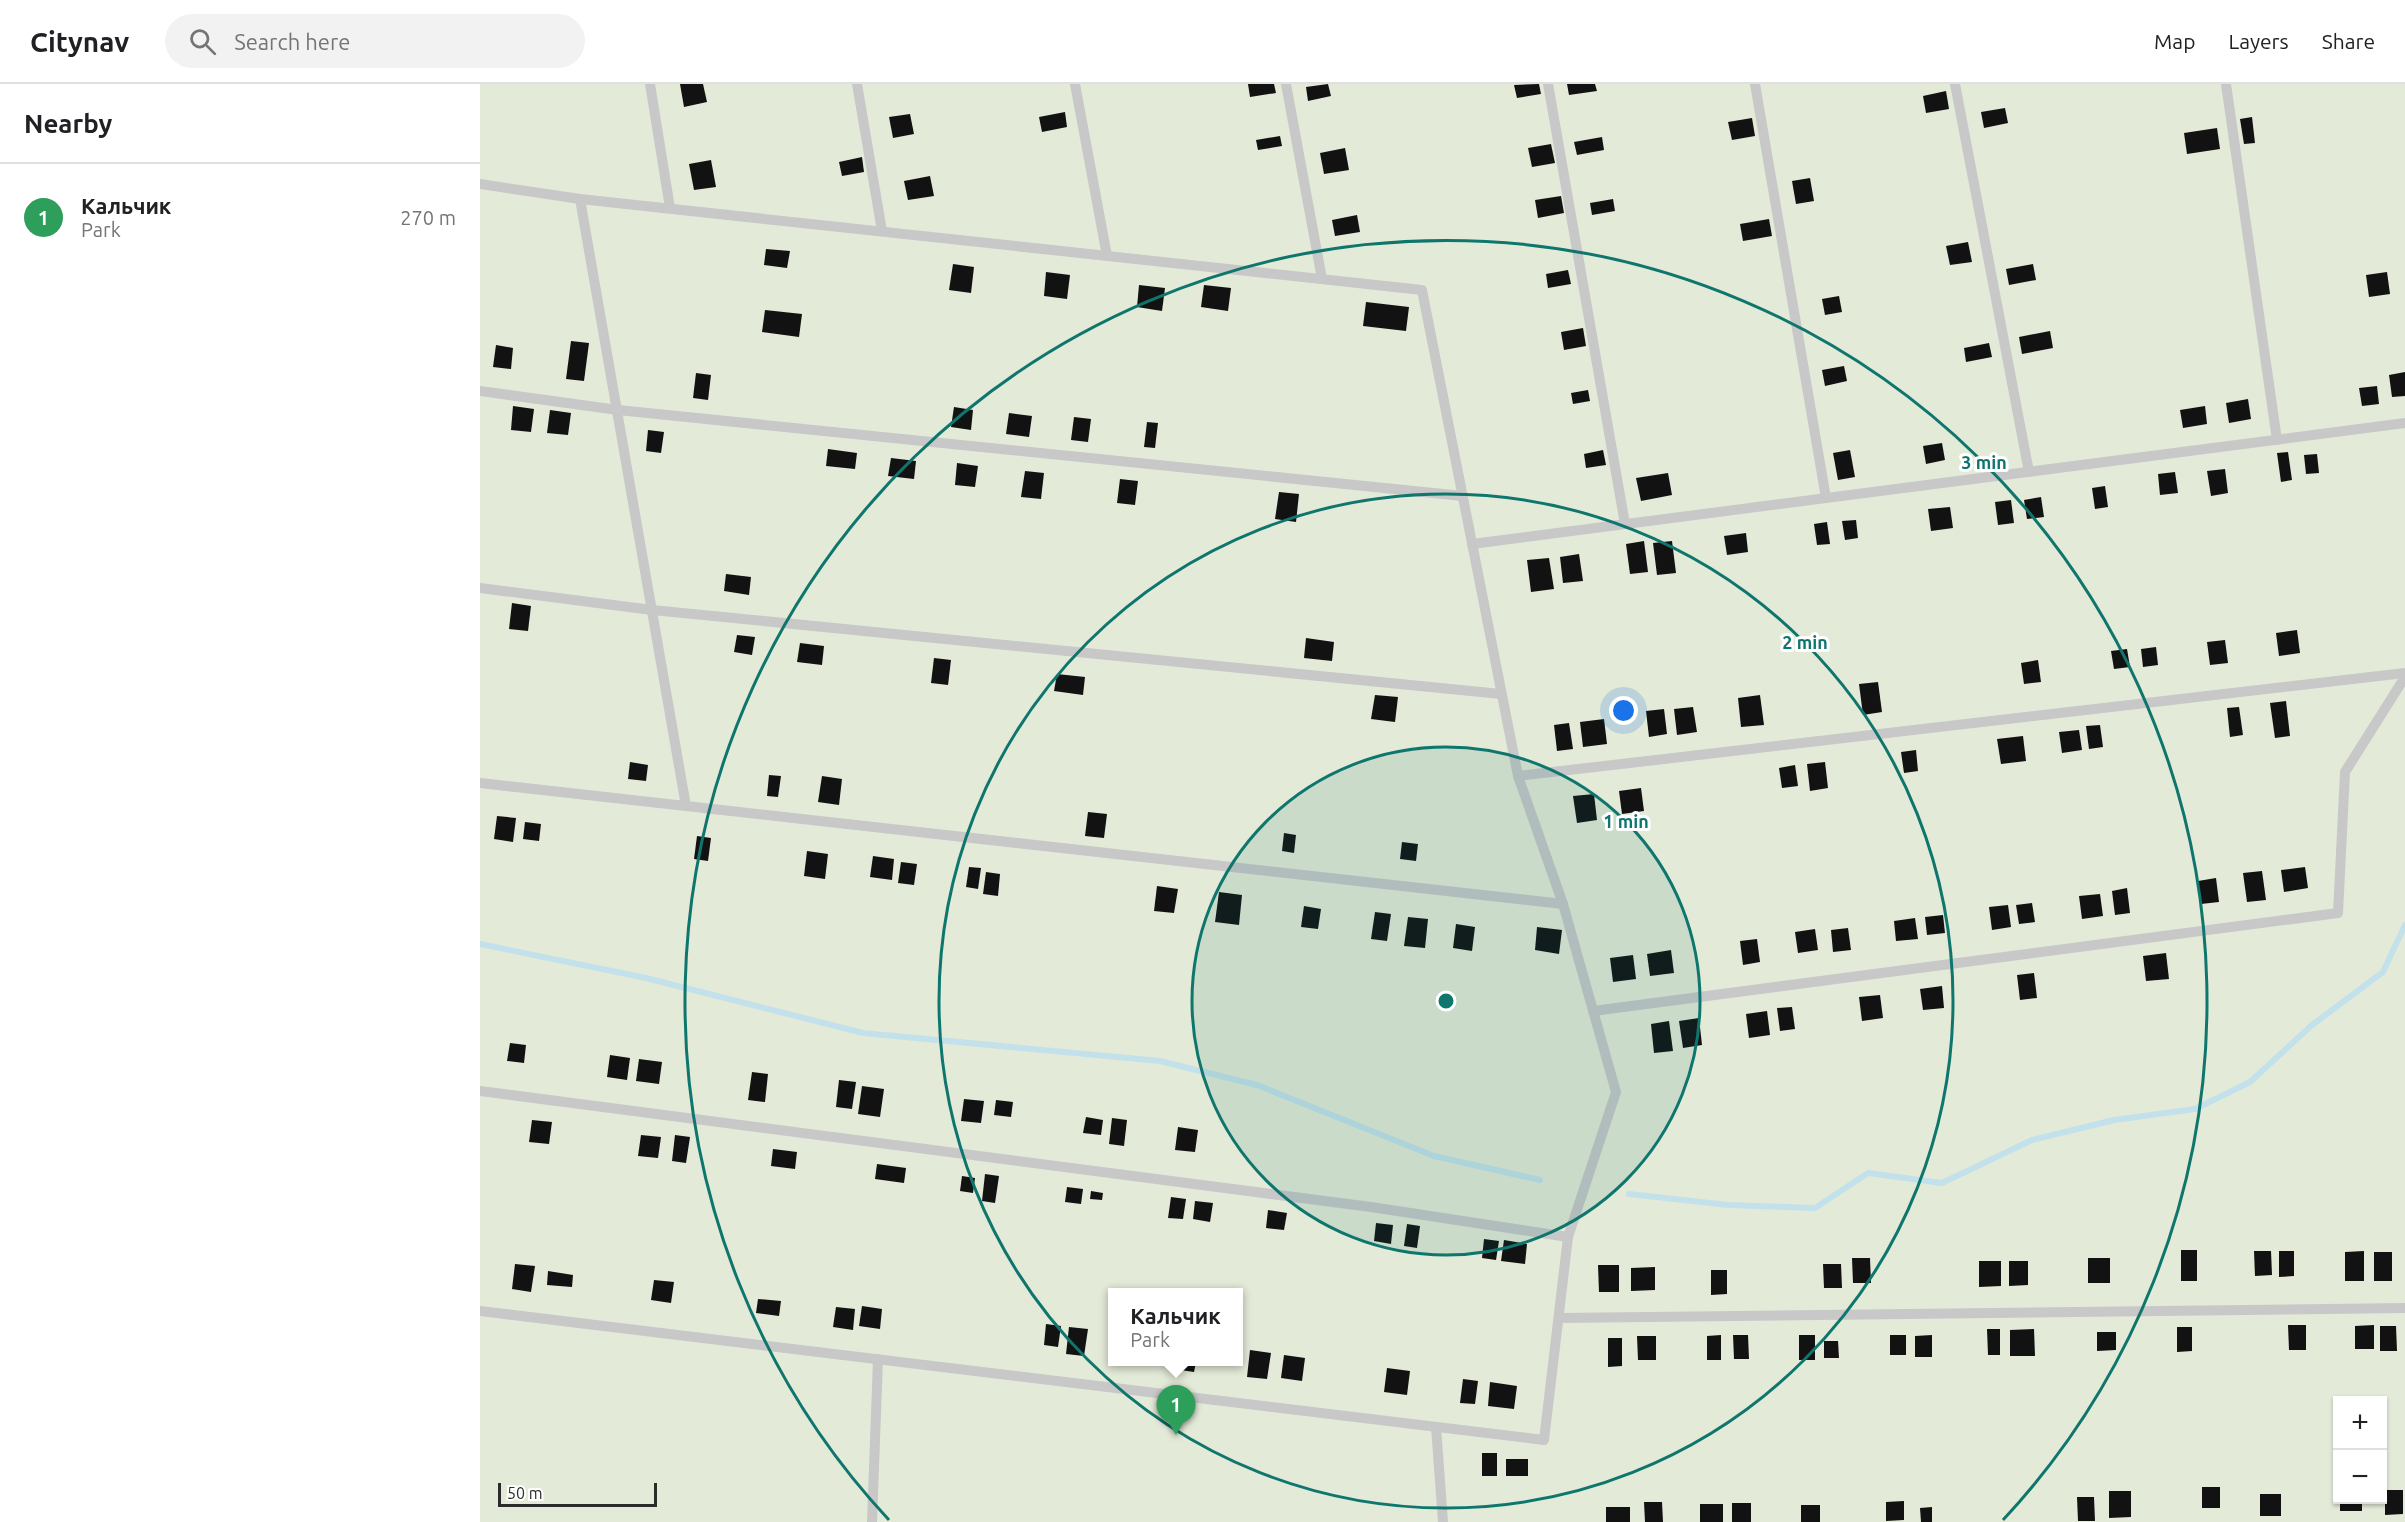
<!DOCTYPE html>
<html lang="en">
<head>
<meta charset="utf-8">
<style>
	:root { --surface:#fff; --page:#f2f2f2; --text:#202124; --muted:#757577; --line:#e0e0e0; --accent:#2563eb }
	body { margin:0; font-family:Ubuntu,sans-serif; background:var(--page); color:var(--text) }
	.controls { position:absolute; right:18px; bottom:18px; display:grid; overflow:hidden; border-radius:0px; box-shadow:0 2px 4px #0004 }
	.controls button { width:54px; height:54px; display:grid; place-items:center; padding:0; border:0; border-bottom:2px solid var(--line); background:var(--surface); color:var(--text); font:30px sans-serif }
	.scale { position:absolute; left:18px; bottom:15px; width:159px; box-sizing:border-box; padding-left:6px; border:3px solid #2b2b2b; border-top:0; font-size:16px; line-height:21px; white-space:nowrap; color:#2b2b2b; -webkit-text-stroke:4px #fff; paint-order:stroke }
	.you { position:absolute; left:1144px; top:627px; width:21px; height:21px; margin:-15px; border:4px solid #fff; border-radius:50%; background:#1a73e8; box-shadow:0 0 0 9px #1a73e833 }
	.badge { display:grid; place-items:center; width:39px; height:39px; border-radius:50%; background:var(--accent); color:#fff; font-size:20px; font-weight:700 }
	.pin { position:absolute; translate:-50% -50px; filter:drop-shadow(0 2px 3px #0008) }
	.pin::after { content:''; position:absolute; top:32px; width:21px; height:18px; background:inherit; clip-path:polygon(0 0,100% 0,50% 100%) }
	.popup { position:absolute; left:628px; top:1204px; width:135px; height:78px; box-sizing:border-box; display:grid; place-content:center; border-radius:0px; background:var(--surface); filter:drop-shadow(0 2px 4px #0005); font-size:20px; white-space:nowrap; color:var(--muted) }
	.popup b { font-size:22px; color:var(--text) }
	.popup::after { content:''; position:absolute; left:50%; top:100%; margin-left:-12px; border:12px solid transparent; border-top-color:var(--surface) }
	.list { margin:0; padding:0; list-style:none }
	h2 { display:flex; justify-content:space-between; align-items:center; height:78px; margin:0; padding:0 24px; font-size:26px }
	h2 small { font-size:20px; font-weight:400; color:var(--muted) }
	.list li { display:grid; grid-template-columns:39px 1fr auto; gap:18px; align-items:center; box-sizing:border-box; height:108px; padding:0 24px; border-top:2px solid var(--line) }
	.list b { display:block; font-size:22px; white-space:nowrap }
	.list p { margin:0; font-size:20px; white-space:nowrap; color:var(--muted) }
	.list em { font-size:20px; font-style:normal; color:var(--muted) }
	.icon { flex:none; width:33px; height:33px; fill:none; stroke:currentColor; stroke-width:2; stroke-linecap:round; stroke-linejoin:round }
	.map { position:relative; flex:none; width:1925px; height:1438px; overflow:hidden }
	header { display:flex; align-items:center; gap:36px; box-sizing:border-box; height:84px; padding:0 30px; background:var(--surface); border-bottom:2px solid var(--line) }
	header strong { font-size:28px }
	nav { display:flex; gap:33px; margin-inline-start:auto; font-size:21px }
	.search { width:420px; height:54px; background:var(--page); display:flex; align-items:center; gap:15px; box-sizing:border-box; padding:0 21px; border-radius:33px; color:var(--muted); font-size:22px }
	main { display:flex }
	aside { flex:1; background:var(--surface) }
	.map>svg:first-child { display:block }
</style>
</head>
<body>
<header>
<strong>Citynav</strong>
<div class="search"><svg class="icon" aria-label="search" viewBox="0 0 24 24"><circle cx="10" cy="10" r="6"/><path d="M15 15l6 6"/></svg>Search here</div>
<nav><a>Map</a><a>Layers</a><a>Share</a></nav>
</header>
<main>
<aside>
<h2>Nearby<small></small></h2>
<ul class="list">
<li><span class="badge" style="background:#2e9e5b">1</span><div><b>Кальчик</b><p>Park</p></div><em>270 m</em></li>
</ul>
</aside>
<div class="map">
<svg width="1925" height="1438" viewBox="0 0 1925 1438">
	<rect width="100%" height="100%" fill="#fff"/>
	<path fill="#e4ead8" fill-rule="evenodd" d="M0,0H1925V1438H0ZM633,1208H759V1278H633ZM1858,1316H1902V1416H1858Z"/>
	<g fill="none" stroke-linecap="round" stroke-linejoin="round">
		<g stroke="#c3e1eb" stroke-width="6">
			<polyline points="0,860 166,894 383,949 680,977 777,1001 954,1072 1060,1096"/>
			<polyline points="1149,1110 1248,1121 1335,1124 1388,1089 1462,1099 1552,1056 1634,1036 1715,1025 1770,998 1832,941 1903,888 1925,841"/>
		</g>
	</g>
	<g fill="#121212">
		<polygon points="200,0 223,0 227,18 204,23"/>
		<polygon points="768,0 794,0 796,9 770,13"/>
		<polygon points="848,0 851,12 828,17 826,3"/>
		<polygon points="1059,0 1061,10 1037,14 1034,1"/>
		<polygon points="1087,0 1115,0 1117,7 1089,11"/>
		<polygon points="1466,7 1469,25 1446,29 1443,12"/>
		<polygon points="1525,24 1528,39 1504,44 1501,28"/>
		<polygon points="585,28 587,43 562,48 559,33"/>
		<polygon points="430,30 434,50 413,54 409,33"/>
		<polygon points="1772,33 1775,59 1764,60 1760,35"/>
		<polygon points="1272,34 1275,52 1252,56 1248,38"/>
		<polygon points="1737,44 1740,65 1707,70 1704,49"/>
		<polygon points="800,52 802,62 778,66 776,56"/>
		<polygon points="1122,53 1124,66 1097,71 1094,58"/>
		<polygon points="1071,60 1075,79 1052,83 1048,64"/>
		<polygon points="865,64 869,86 844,90 840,69"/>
		<polygon points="382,73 384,88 362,92 359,78"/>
		<polygon points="231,76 236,103 214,106 209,80"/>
		<polygon points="450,92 454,112 428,116 424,97"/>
		<polygon points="1330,94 1334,117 1316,120 1312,97"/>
		<polygon points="1081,112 1084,129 1058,134 1055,116"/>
		<polygon points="1133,115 1135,127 1112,131 1110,119"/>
		<polygon points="877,131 880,148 855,152 852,136"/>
		<polygon points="1289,135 1292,152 1263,157 1260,140"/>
		<polygon points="1488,158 1492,178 1470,181 1466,162"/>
		<polygon points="286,165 310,167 307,184 284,181"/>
		<polygon points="473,180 494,183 491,209 469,206"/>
		<polygon points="1553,180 1556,196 1529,201 1526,185"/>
		<polygon points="1088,186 1091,200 1068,204 1066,190"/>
		<polygon points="566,188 590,191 587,215 564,212"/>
		<polygon points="1907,188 1910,210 1889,213 1886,191"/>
		<polygon points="659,201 685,204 682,227 657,223"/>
		<polygon points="724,201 751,204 748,227 721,223"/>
		<polygon points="1359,212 1362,228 1345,231 1342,215"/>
		<polygon points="886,218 929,223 926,247 883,242"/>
		<polygon points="285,226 322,230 319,253 282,248"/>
		<polygon points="1103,244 1106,262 1084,266 1081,248"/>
		<polygon points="1570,247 1573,264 1542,270 1539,253"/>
		<polygon points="91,257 109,259 104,297 86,295"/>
		<polygon points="1509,259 1512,273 1486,278 1484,264"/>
		<polygon points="16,261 33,264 31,285 13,283"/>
		<polygon points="1364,282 1367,297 1345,302 1342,286"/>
		<polygon points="1925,288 1925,312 1912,313 1909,291"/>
		<polygon points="216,289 231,291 228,316 213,314"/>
		<polygon points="1897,302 1899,320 1882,322 1879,304"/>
		<polygon points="1108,306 1110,317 1093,320 1091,309"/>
		<polygon points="1768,315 1771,335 1749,339 1746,319"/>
		<polygon points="33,322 54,325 51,348 31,346"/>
		<polygon points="1725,322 1727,340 1703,344 1700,326"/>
		<polygon points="474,323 493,326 491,346 471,343"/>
		<polygon points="70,326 91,329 88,351 67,349"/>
		<polygon points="529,329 552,332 549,353 526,350"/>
		<polygon points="594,333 611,335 608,358 591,356"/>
		<polygon points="667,338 678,339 675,364 664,363"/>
		<polygon points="168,346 184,348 181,369 166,367"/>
		<polygon points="1462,359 1465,376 1446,380 1443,362"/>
		<polygon points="348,365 377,369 375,385 346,382"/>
		<polygon points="1123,366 1126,381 1106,384 1104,370"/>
		<polygon points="1370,366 1375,393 1358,396 1353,369"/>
		<polygon points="1808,368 1812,396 1801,398 1797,369"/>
		<polygon points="1837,370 1839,389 1826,390 1824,371"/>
		<polygon points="411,374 436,377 434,395 408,392"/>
		<polygon points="477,379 498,382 495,403 475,401"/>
		<polygon points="1745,385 1748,409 1731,412 1727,387"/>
		<polygon points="545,387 564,389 561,415 541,413"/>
		<polygon points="1695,388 1698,409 1680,411 1678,390"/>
		<polygon points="1188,389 1192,411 1161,417 1156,394"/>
		<polygon points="640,395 658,397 655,421 637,419"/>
		<polygon points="1625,402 1628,423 1615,425 1612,404"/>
		<polygon points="799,408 819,410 816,438 795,435"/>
		<polygon points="1561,413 1564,433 1547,435 1544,416"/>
		<polygon points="1531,416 1534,439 1518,441 1515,418"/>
		<polygon points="1470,423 1473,444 1451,447 1448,425"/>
		<polygon points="1376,436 1378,454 1365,456 1362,437"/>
		<polygon points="1347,438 1350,460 1337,461 1334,440"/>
		<polygon points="1266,449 1268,468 1247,471 1244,452"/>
		<polygon points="1164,457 1168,488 1150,490 1146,460"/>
		<polygon points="1192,457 1196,489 1177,491 1173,459"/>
		<polygon points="1099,470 1103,497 1083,499 1080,473"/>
		<polygon points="1069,474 1074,505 1051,508 1047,476"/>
		<polygon points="246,490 271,493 269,511 244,507"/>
		<polygon points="32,519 51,522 48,547 29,545"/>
		<polygon points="1817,546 1820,569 1799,572 1796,549"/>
		<polygon points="257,551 275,553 272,571 254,568"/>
		<polygon points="826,554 854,558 852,577 824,574"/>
		<polygon points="1745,556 1748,579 1730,581 1727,558"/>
		<polygon points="320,559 344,562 342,581 317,578"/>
		<polygon points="1676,563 1678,581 1663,583 1661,565"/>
		<polygon points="1647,565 1650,583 1634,585 1631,567"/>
		<polygon points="454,574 471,576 468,601 451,599"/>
		<polygon points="1558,576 1561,598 1544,600 1541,579"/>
		<polygon points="577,590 605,593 603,611 574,607"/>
		<polygon points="1398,598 1402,628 1383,631 1379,600"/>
		<polygon points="895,611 918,613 915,638 891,635"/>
		<polygon points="1280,611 1284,641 1261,643 1258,614"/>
		<polygon points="1806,617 1810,652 1795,654 1790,619"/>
		<polygon points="1213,623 1217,648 1197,651 1194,625"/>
		<polygon points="1759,623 1763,651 1750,653 1747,624"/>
		<polygon points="1184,625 1187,650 1169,653 1166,627"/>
		<polygon points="1124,635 1127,660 1103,663 1100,638"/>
		<polygon points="1089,639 1093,665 1077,667 1074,641"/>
		<polygon points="1620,641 1623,663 1609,665 1606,642"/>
		<polygon points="1599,646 1602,666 1582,669 1579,648"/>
		<polygon points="1543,652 1546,677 1521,680 1517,655"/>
		<polygon points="1436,666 1438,687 1424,689 1421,668"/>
		<polygon points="150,678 168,681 166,697 148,695"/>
		<polygon points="1345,678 1348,704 1330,707 1327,680"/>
		<polygon points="1315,681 1318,702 1302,704 1299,684"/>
		<polygon points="289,691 301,692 298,713 287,712"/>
		<polygon points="342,692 362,695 359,721 338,718"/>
		<polygon points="1161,704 1164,727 1142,730 1139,707"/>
		<polygon points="1114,710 1117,736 1097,739 1093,712"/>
		<polygon points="608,728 627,730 624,754 605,752"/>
		<polygon points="17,732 36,734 33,758 14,755"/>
		<polygon points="45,738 61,740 59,757 43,755"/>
		<polygon points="804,749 816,751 814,769 802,767"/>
		<polygon points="217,752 231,754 228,777 214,775"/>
		<polygon points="922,758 938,760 936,777 920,775"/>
		<polygon points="327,767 348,770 345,795 324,792"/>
		<polygon points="393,772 414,775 412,796 390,793"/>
		<polygon points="421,778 437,780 434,801 418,799"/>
		<polygon points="489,783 501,784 498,805 486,803"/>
		<polygon points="1825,783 1828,804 1804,808 1801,786"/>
		<polygon points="1782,787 1786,816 1767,818 1763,789"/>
		<polygon points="506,788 520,790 518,812 503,810"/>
		<polygon points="1736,794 1739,818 1721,820 1718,797"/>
		<polygon points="677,802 698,805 694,829 674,827"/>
		<polygon points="1647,804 1650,829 1635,831 1632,807"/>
		<polygon points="739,808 762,811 759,841 735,838"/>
		<polygon points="1620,810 1623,832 1602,835 1599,812"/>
		<polygon points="1552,819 1555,838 1539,840 1536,821"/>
		<polygon points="1528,821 1531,843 1512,846 1509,823"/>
		<polygon points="824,822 841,825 838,845 821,843"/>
		<polygon points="895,828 911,830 907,857 891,855"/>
		<polygon points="1463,831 1465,849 1447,851 1445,833"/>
		<polygon points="928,833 948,835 945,864 924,862"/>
		<polygon points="1435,834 1438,855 1416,857 1414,837"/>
		<polygon points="976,840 995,843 992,867 973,864"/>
		<polygon points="1057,843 1082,846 1079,870 1055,866"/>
		<polygon points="1368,844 1371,866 1353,868 1351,846"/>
		<polygon points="1335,845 1338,866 1318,869 1315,848"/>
		<polygon points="1277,855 1280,878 1263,881 1260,857"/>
		<polygon points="1191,866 1194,889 1170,892 1167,870"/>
		<polygon points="1686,869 1689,895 1666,897 1663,872"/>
		<polygon points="1153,871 1156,895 1133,898 1130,874"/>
		<polygon points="1554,889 1557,914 1540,916 1537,891"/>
		<polygon points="1462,902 1464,924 1443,926 1440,905"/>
		<polygon points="1400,911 1403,934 1382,937 1379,913"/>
		<polygon points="1312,923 1315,945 1300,947 1297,924"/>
		<polygon points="1287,927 1290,951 1269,954 1266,930"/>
		<polygon points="1219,934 1222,961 1203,964 1199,937"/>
		<polygon points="1189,937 1193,967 1174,969 1171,940"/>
		<polygon points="30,959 46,961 44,979 27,977"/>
		<polygon points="130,971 150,974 147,996 127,993"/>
		<polygon points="159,975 182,978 179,1000 156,997"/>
		<polygon points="272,988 288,990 285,1018 268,1016"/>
		<polygon points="359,996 376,998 372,1025 356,1023"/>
		<polygon points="382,1002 404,1005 400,1033 378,1030"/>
		<polygon points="484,1015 504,1017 501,1039 481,1037"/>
		<polygon points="516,1016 533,1018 531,1033 514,1031"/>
		<polygon points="606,1033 623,1036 621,1051 603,1049"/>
		<polygon points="632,1034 647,1036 644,1062 629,1060"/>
		<polygon points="52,1036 72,1038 69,1060 49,1058"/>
		<polygon points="698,1043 718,1046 715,1068 695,1066"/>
		<polygon points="161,1051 181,1053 178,1074 158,1072"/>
		<polygon points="195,1051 210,1053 206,1079 192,1077"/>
		<polygon points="293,1065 317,1068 315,1085 291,1082"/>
		<polygon points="397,1080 426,1084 424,1099 395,1095"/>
		<polygon points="505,1090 519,1092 515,1119 502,1117"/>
		<polygon points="482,1092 495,1094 493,1109 480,1107"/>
		<polygon points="587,1103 603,1105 601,1120 585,1118"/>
		<polygon points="611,1107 623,1109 622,1116 610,1115"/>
		<polygon points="691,1113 706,1115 703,1135 688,1134"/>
		<polygon points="715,1117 733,1119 730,1138 713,1135"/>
		<polygon points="788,1126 807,1129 804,1146 786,1144"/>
		<polygon points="896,1139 913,1141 911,1160 894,1157"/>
		<polygon points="927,1140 940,1142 937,1164 924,1162"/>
		<polygon points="1004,1155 1019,1157 1016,1176 1002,1174"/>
		<polygon points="1024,1156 1047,1160 1045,1180 1021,1177"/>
		<rect x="1701" y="1166" width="16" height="31"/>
		<polygon points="1774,1167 1791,1167 1792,1191 1775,1192"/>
		<polygon points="1799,1167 1814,1167 1814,1192 1799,1193"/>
		<polygon points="1884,1167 1884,1197 1865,1197 1865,1168"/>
		<rect x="1894" y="1168" width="18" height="29"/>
		<polygon points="1372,1174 1390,1174 1391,1199 1373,1199"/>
		<rect x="1608" y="1174" width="22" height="25"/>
		<polygon points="1499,1177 1521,1177 1521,1202 1499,1203"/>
		<polygon points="1529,1177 1548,1177 1548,1201 1529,1202"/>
		<polygon points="35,1180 55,1182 51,1208 32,1205"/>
		<polygon points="1343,1180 1361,1180 1362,1204 1344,1204"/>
		<polygon points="1118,1181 1139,1181 1139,1208 1119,1208"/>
		<polygon points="1175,1183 1175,1206 1151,1207 1151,1184"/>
		<polygon points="1231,1186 1247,1186 1247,1210 1231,1211"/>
		<polygon points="68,1187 93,1191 92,1203 67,1201"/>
		<polygon points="174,1196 194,1198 191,1219 171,1216"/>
		<polygon points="278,1215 301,1217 299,1232 276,1229"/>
		<polygon points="382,1222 402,1225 400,1245 379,1242"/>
		<polygon points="356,1223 375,1225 373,1246 353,1243"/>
		<polygon points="566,1240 581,1242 578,1263 564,1261"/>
		<polygon points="1808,1241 1826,1241 1826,1266 1809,1266"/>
		<polygon points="1894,1241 1894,1265 1875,1265 1875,1242"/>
		<polygon points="1900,1242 1916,1242 1917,1267 1900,1267"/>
		<polygon points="589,1243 608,1245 604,1272 586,1270"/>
		<polygon points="1697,1243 1712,1243 1712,1267 1697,1268"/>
		<polygon points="1507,1245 1520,1245 1520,1271 1508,1271"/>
		<polygon points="1554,1245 1555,1272 1530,1272 1530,1246"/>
		<polygon points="1617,1248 1636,1248 1636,1266 1617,1267"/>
		<polygon points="1241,1251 1241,1276 1227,1276 1227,1252"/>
		<polygon points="1253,1251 1268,1251 1269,1275 1254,1275"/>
		<rect x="1319" y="1251" width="16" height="25"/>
		<rect x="1410" y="1251" width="16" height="20"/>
		<polygon points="1452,1251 1452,1273 1435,1273 1435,1252"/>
		<polygon points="1157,1252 1176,1252 1176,1276 1158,1276"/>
		<polygon points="1128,1254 1142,1254 1142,1282 1128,1283"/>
		<polygon points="1344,1257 1358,1257 1359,1274 1344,1274"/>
		<polygon points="770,1266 791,1269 787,1295 767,1293"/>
		<polygon points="804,1271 825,1274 822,1297 801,1294"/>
		<polygon points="695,1278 716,1278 714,1288 694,1285"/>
		<polygon points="907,1284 930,1287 927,1311 904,1308"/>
		<polygon points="983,1295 998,1297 995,1320 980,1319"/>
		<polygon points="1010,1298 1037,1302 1034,1325 1008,1322"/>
		<rect x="1002" y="1369" width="15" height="23"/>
		<rect x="1026" y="1375" width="22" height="17"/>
		<rect x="1722" y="1403" width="18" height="21"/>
		<polygon points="1905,1406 1923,1406 1923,1430 1905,1431"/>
		<polygon points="1629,1407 1651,1407 1651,1433 1629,1434"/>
		<rect x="1780" y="1410" width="21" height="22"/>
		<polygon points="1597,1413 1614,1413 1615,1437 1598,1437"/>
		<rect x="1860" y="1416" width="22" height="11"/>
		<polygon points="1424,1417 1424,1436 1406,1437 1406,1418"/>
		<polygon points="1164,1418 1182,1418 1183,1438 1165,1438"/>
		<rect x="1252" y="1419" width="19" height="19"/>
		<rect x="1220" y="1420" width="23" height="18"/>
		<rect x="1321" y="1421" width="19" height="17"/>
		<rect x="1126" y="1423" width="24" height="15"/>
		<polygon points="1452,1423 1452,1438 1441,1438 1440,1424"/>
	</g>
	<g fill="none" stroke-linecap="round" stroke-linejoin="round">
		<g stroke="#c8c8c8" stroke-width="10">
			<polyline points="170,0 190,124"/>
			<polyline points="377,0 402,147"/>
			<polyline points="595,0 627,172"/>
			<polyline points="806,0 842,195"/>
			<polyline points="1068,0 1145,440"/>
			<polyline points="1275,0 1346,414"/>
			<polyline points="1475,0 1549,388"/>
			<polyline points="1746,0 1797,356"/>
			<polyline points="0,100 100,115 942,206 1038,692 1083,820 1136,1008 1088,1153 1064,1356 0,1227"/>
			<polyline points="100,115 206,722"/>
			<polyline points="0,307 138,326 983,412"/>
			<polyline points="992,460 1925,339"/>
			<polyline points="0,504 172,526 1021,610"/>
			<polyline points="1038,692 1925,589"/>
			<polyline points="0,699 1083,820"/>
			<polyline points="1113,927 1858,829 1865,688 1925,593"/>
			<polyline points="0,1007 891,1123 1088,1153"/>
			<polyline points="1079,1234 1925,1224"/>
			<polyline points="956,1343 963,1438"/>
			<polyline points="392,1438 398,1275"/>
		</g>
	</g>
	<circle cx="966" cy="917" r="254" fill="#0f766e" fill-opacity=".12"/>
	<g fill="none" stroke="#0f766e" stroke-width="3">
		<circle cx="966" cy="917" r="254"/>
		<circle cx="966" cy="917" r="507"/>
		<path d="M409 1436A761 761 0 1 1 1523 1436"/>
	</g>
	<circle cx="966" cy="917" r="9" fill="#0f766e" stroke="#fff" stroke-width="3"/>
	<g font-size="18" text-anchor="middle" font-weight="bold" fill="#0f766e" stroke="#fff" stroke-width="6" stroke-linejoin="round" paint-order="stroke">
		<text x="1504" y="385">3 min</text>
		<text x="1325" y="565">2 min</text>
		<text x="1146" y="744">1 min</text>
	</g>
</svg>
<div class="controls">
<button>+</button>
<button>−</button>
</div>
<div class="scale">50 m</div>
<div class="you"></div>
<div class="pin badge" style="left:696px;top:1351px;background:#2e9e5b">1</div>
<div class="popup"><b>Кальчик</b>Park</div>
</div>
</main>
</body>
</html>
